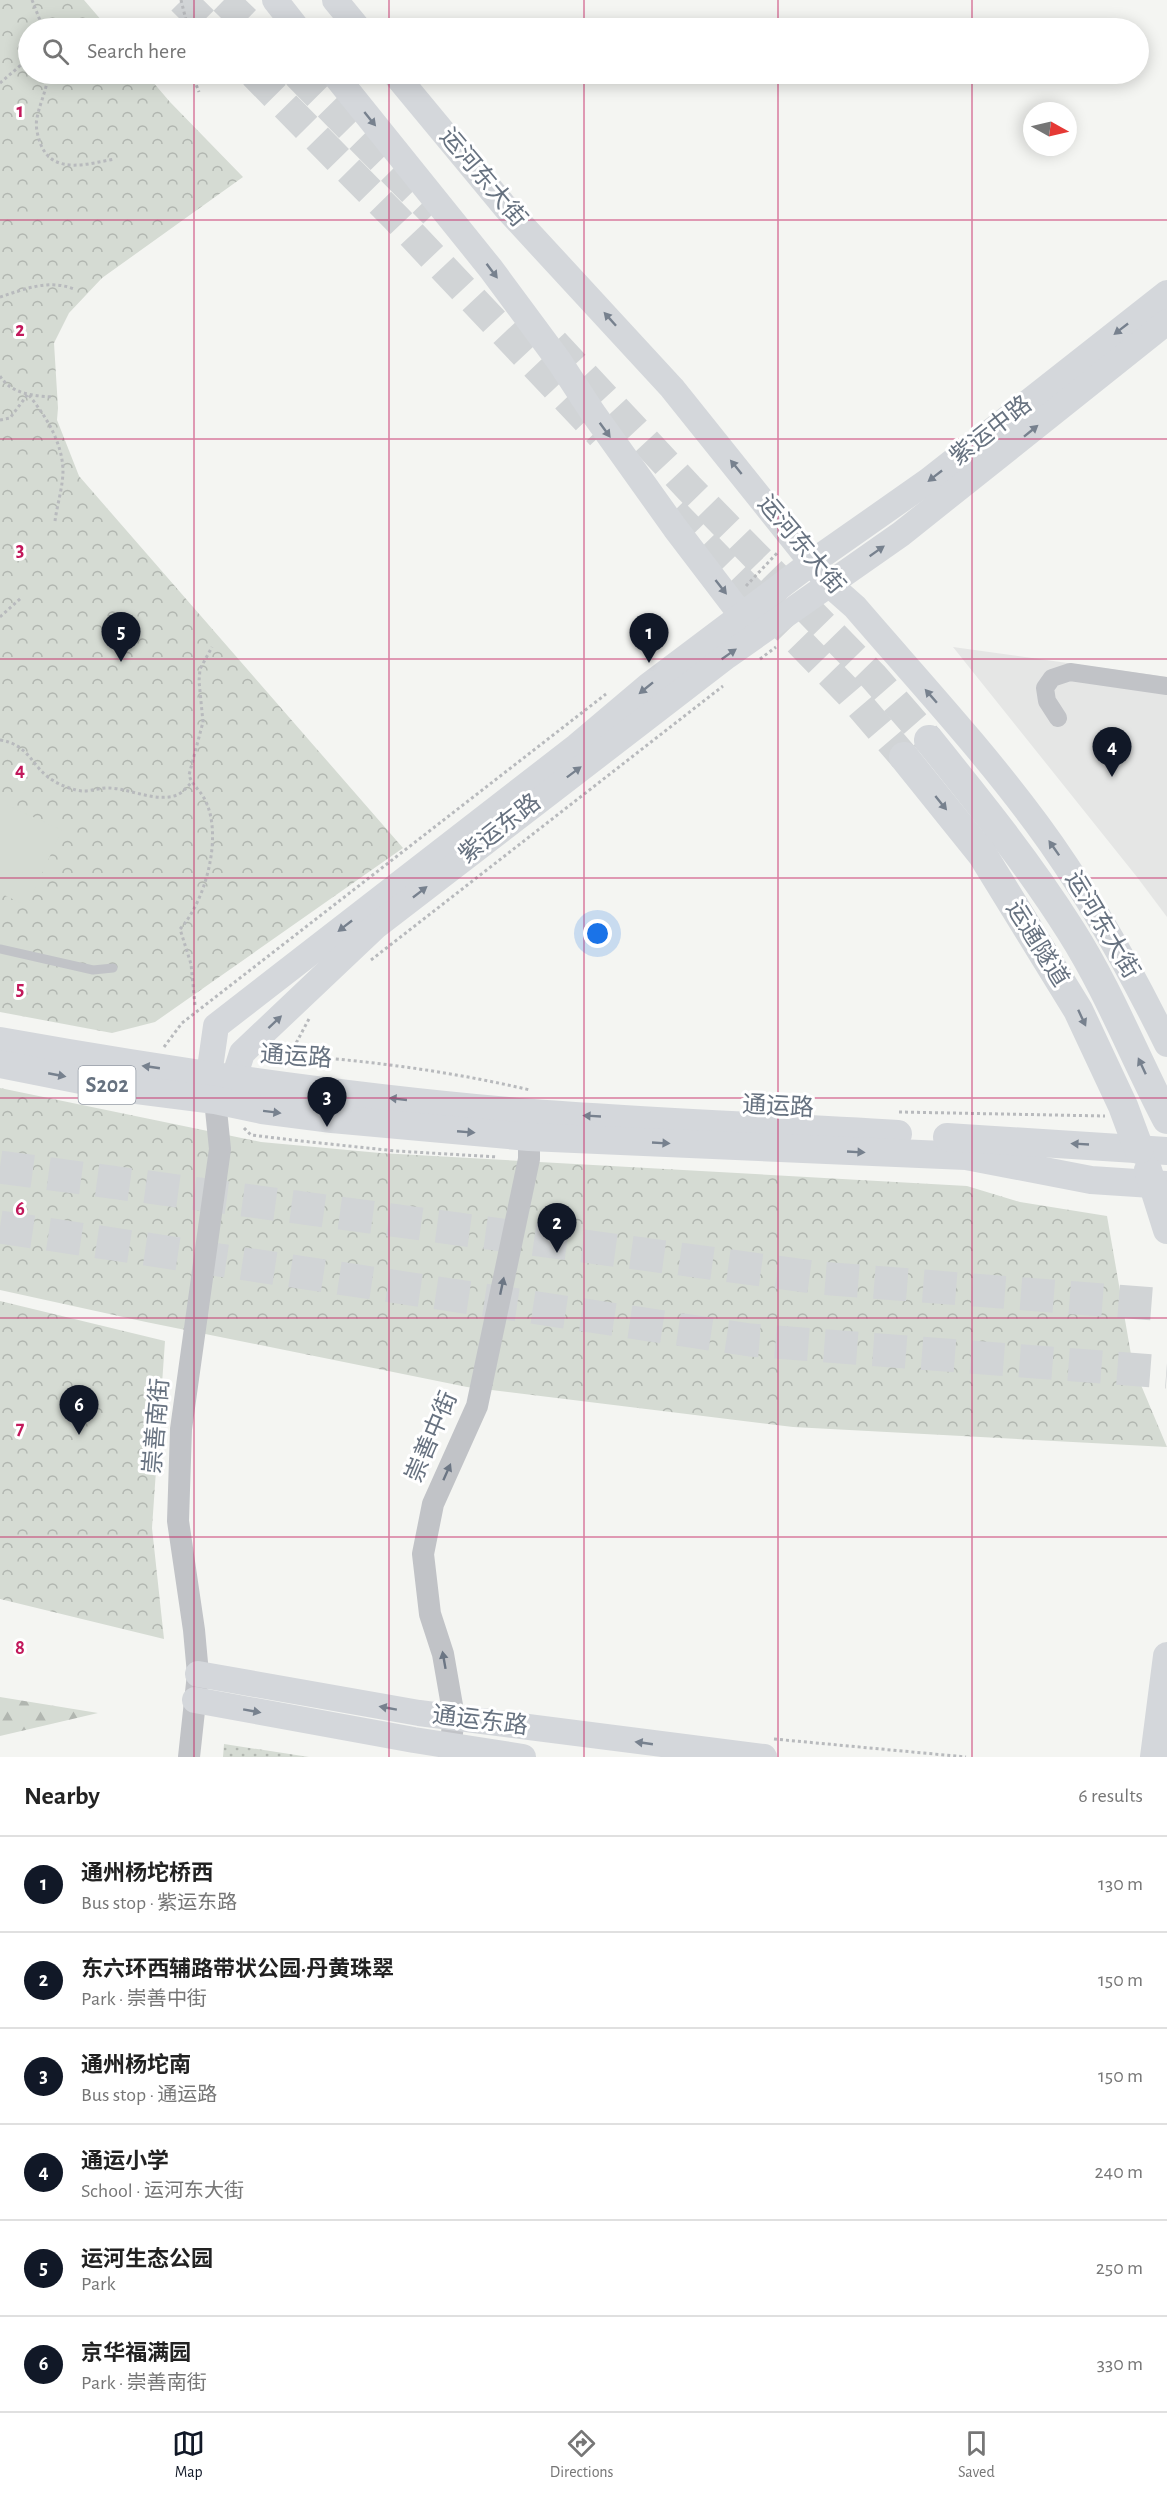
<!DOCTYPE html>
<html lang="en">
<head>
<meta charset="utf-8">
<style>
	:root { --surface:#fff; --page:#f2f2f2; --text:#222; --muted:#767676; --line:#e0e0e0; --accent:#111827 }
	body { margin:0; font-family:"Alegreya Sans","Noto Sans SC",sans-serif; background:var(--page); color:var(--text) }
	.compass { position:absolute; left:1023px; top:102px; width:54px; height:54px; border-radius:50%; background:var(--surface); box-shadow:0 3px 15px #0003; rotate:98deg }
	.you { position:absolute; left:598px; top:934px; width:21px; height:21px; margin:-15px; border:4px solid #fff; border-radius:50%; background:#1a73e8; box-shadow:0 0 0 9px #1a73e833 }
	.badge { display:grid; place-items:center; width:39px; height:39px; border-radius:50%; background:var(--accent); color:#fff; font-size:20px; font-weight:700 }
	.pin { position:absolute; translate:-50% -50px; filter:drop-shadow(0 2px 3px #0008) }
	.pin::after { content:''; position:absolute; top:32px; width:21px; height:18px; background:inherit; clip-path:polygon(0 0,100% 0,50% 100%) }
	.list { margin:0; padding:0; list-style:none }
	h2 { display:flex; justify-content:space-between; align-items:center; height:78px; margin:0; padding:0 24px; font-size:26px }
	h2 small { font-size:20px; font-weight:400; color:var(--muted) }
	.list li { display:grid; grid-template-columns:39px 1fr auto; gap:18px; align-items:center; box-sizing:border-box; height:96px; padding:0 24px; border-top:2px solid var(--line) }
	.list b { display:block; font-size:22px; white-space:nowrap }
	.list p { margin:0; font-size:20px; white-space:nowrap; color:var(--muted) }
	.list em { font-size:20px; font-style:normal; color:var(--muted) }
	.icon { flex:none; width:33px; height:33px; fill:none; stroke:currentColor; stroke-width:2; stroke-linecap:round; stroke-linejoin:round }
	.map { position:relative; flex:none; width:1167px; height:1757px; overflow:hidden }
	.search { position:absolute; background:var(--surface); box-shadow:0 3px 15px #0003; left:18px; right:18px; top:18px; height:66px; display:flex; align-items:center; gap:15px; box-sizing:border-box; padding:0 21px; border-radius:33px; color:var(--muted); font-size:22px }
	.sheet { height:654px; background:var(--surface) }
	nav { display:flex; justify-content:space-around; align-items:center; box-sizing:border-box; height:84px; border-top:2px solid var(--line); background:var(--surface); font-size:16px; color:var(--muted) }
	nav a { display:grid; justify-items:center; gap:3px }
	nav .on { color:var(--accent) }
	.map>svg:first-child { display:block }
</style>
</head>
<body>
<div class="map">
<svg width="1167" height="1757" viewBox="0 0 1167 1757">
	<defs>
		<pattern id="grass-dots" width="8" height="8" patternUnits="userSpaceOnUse" patternTransform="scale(1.5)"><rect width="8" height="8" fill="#d5dbd3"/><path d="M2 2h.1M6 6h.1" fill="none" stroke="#b1b6b0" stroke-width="1.8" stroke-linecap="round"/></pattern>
		<pattern id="forest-firs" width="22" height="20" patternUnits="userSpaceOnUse" patternTransform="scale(1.5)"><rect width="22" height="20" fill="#d5dbd3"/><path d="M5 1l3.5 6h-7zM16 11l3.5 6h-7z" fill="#b1b6b0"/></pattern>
		<pattern id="park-crowns" width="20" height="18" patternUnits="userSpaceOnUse" patternTransform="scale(1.5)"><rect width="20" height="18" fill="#d5dbd3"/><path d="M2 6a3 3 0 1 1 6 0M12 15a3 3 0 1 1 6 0" fill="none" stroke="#b1b6b0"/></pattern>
	</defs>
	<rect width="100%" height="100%" fill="#f4f5f2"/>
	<polygon fill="#e5e6e5" points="953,647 1167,677 1167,917 1137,877"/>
	<polygon fill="url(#grass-dots)" points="224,1744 309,1757 223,1757"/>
	<polygon fill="url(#forest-firs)" points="0,1697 98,1713 0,1736"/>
	<g fill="url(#park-crowns)">
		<polygon points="0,0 84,0 108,28 28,28 28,74 146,74 170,102 243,177 102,278 69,313 54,343 58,408 57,420 79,476 403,848 155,1022 112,1033 0,1012"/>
		<polygon points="0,1088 261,1142 380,1153 967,1186 1020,1202 1107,1216 1133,1366 1167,1447 793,1427 467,1387 146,1322 0,1290"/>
		<polygon points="0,1301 165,1341 152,1528 164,1639 0,1599"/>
	</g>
	<polygon fill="#d5dbd3" points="0,802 62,830 27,906 0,893"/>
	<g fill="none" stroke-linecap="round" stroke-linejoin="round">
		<g stroke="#d1d4d6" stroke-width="30" stroke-dasharray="30 15" stroke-linecap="butt">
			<polyline points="182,0 210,28"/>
			<polyline points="224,0 253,28"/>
			<polyline points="254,74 396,218 601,435"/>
			<polyline points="297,74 434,213"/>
			<polyline points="554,343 689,488 873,676 929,740"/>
			<polyline points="673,512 850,694 904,757"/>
		</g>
		<g stroke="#d1d4d6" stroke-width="33" stroke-dasharray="33 16" stroke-linecap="butt">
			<polyline points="0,1167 820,1278 1167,1305"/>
			<polyline points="0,1227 750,1340 1167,1372"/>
		</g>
		<g stroke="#b8babd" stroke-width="3" stroke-dasharray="3 3" stroke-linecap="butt">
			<polyline points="32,0 43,28"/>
			<polyline points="181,0 188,28"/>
			<path d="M48,74C47,90 40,102 37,118C35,127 38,137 41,145C54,176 90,163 115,159"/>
			<polyline points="192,74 199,92"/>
			<polyline points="0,83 28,59"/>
			<path d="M0,297C25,289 48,279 74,289"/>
			<path d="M0,376C11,394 34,396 53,397"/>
			<path d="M0,420L10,418L28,394C45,415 62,441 63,470C63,487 57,505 55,521"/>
			<polyline points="746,586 779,551"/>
			<polyline points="0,617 21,598"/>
			<polyline points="760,659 776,647"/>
			<path d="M0,740C31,745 31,768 54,781C60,785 69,788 76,790C88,793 96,788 108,788C129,788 156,803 177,795C182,793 187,787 191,783"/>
			<polyline points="371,960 723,686"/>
			<path d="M195,1005L191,964L180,929C206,901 224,833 204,798C199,789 192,785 189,775L203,722L199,681L200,669L212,647"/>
			<polyline points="164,1047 182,1023 606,694"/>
			<path d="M270,1054C357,1059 445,1070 530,1090"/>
			<polyline points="285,1064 310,1017"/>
			<polyline points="899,1112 1105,1116"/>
			<polyline points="244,1128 251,1135 301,1141 396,1151 498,1157"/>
			<polyline points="774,1739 966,1757"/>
		</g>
		<polyline stroke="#c1c3c7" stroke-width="9" points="0,949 93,970 113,968"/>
		<polyline stroke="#c1c3c7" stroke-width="18" points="1058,718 1047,701 1045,688 1052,678 1070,672 1167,686"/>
		<g stroke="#c1c3c7" stroke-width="22">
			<polyline points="189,1757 198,1674 194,1630 178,1521 181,1429 220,1149 215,1100"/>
			<polyline points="449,1757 454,1717 443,1654 430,1614 423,1554 433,1504 477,1406 529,1159 529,1137"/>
		</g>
		<g stroke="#d4d7db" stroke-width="26">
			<polyline points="275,0 297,28"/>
			<polyline points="335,0 358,28"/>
			<polyline points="334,74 491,269 559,361 593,413 675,528 752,629"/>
			<path d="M395,74L506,208L672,388L829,584L855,607C916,678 981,748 1037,824C1088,893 1129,967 1167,1044"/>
			<polyline points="209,1075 216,1026 577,746 648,686 811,563 928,481 1167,293"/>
			<polyline points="221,1093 234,1078 242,1053 375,927 727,656 901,534 1167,322"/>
			<polyline points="198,1674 419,1713 764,1757"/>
			<polyline points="195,1700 414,1740 523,1757"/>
		</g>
		<g stroke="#d4d7db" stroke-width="28">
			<path d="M0,1041C168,1071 338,1096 508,1111C638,1122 768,1126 898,1134"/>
			<polyline points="0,1064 121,1088 215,1100 262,1110 332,1119 529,1137 966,1156 1091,1180 1167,1185"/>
			<polyline points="947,1137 1167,1151"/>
			<polyline points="1148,1170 1167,1230"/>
			<polyline points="1154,1757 1167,1656"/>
		</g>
		<g stroke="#d4d7db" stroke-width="30">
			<path d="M929,740C979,802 1029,864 1071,931C1109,991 1134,1056 1167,1119"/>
			<polyline points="904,757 982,854 1078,1010 1123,1106 1139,1149"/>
		</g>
	</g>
	<defs><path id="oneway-solid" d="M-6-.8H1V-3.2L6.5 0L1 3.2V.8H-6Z" transform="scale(1.5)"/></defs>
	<g fill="#77818e">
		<use href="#oneway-solid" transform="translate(370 119) rotate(51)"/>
		<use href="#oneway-solid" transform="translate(492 271) rotate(53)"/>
		<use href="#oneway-solid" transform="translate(610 319) rotate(-132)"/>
		<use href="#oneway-solid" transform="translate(1121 329) rotate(142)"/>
		<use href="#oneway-solid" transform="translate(605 430) rotate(54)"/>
		<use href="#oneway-solid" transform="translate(1031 431) rotate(-39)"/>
		<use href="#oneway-solid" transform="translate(736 467) rotate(-129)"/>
		<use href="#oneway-solid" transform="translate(935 476) rotate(142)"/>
		<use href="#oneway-solid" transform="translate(877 551) rotate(-35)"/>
		<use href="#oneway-solid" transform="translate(721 587) rotate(52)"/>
		<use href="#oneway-solid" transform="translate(729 654) rotate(-35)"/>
		<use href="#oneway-solid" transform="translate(646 688) rotate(141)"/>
		<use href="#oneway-solid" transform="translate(931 696) rotate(-131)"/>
		<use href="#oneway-solid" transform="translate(574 772) rotate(-37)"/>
		<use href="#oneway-solid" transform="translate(941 803) rotate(51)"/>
		<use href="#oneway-solid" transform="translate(1054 848) rotate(-125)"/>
		<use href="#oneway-solid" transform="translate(420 892) rotate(-38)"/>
		<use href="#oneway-solid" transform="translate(345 926) rotate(142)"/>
		<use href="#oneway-solid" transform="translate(1082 1018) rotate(65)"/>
		<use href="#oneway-solid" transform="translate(275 1022) rotate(-43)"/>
		<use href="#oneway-solid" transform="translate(1142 1066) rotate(-115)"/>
		<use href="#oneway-solid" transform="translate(151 1067) rotate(-172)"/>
		<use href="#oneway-solid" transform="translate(57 1075) rotate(11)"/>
		<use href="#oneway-solid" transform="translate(398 1099) rotate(-174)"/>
		<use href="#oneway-solid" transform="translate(272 1112) rotate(7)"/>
		<use href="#oneway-solid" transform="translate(592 1116) rotate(-177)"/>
		<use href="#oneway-solid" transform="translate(466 1132) rotate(5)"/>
		<use href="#oneway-solid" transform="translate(661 1143) rotate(3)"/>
		<use href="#oneway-solid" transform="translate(1080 1144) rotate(-177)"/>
		<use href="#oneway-solid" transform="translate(856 1152) rotate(3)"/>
		<use href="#oneway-solid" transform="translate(388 1708) rotate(-170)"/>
		<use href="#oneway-solid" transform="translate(252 1711) rotate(10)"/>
		<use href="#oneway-solid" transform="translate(644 1743) rotate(-172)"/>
	</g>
	<g fill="#6c7684">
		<use href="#oneway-solid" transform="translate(502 1286) rotate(-78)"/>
		<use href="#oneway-solid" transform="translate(447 1472) rotate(-66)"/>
		<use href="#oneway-solid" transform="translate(444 1660) rotate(-100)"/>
	</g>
	<path fill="none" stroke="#c2185b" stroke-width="1.5" stroke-opacity="0.55" d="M194,0V28M389,0V28M584,0V28M778,0V28M972,0V28M194,74V1757M389,74V1757M584,74V1757M778,74V1757M972,74V1757M0,220H1167M0,439H1167M0,659H1167M0,878H1167M0,1098H1167M0,1318H1167M0,1537H1167"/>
	<g text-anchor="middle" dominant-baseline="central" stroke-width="6" stroke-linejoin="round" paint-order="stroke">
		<rect fill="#fff" stroke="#959ca6" stroke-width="1.5" x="78.5" y="1066" width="57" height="38" rx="4.5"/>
		<g font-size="22" font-weight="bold" fill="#677280">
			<text x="107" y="1085">S202</text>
		</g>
		<g font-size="24" fill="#677280" stroke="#fff">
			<text transform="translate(483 178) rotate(50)">运河东大街</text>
			<text transform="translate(991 431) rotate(-38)">紫运中路</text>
			<text transform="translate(801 545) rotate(50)">运河东大街</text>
			<text transform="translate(500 829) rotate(-38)">紫运东路</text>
			<text transform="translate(1102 925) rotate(59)">运河东大街</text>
			<text transform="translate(1037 944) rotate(58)">运通隧道</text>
			<text transform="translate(296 1057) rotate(4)">通运路</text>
			<text transform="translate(778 1107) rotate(3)">通运路</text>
			<text transform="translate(157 1426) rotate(-85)">崇善南街</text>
			<text transform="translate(432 1437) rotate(-67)">崇善中街</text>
			<text transform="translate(480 1721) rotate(7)">通运东路</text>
		</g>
	</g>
	<g font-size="20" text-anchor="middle" font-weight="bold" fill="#c2185b" stroke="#fff" stroke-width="6" stroke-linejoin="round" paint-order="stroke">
		<text x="20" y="117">1</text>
		<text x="20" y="336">2</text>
		<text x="20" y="556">3</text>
		<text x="20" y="776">4</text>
		<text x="20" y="995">5</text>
		<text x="20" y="1215">6</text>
		<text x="20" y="1434">7</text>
		<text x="20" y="1654">8</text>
	</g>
</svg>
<svg class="compass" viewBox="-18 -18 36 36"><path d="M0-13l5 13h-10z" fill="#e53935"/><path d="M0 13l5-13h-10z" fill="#767676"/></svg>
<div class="you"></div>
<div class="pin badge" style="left:649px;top:663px">1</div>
<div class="pin badge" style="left:557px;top:1253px">2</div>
<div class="pin badge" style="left:327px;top:1127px">3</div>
<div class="pin badge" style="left:1112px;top:777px">4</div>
<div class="pin badge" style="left:121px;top:662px">5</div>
<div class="pin badge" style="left:79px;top:1435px">6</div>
<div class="search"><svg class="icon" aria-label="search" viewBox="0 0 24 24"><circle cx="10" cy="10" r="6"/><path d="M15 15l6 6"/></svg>Search here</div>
</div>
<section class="sheet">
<h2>Nearby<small>6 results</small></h2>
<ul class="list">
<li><span class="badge">1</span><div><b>通州杨坨桥西</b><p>Bus stop · 紫运东路</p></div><em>130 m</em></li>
<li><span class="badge">2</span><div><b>东六环西辅路带状公园·丹黄珠翠</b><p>Park · 崇善中街</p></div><em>150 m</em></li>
<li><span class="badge">3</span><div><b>通州杨坨南</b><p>Bus stop · 通运路</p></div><em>150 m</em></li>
<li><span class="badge">4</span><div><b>通运小学</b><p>School · 运河东大街</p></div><em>240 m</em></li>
<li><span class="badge">5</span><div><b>运河生态公园</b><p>Park</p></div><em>250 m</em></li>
<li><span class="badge">6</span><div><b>京华福满园</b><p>Park · 崇善南街</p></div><em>330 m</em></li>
</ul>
</section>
<nav>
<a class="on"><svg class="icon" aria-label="map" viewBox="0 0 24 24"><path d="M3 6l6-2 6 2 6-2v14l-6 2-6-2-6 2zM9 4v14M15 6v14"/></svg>Map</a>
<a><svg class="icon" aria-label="directions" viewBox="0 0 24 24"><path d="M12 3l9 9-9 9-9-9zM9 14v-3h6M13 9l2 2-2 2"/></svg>Directions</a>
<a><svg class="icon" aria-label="saved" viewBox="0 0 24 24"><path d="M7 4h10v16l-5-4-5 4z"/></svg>Saved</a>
</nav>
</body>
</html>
